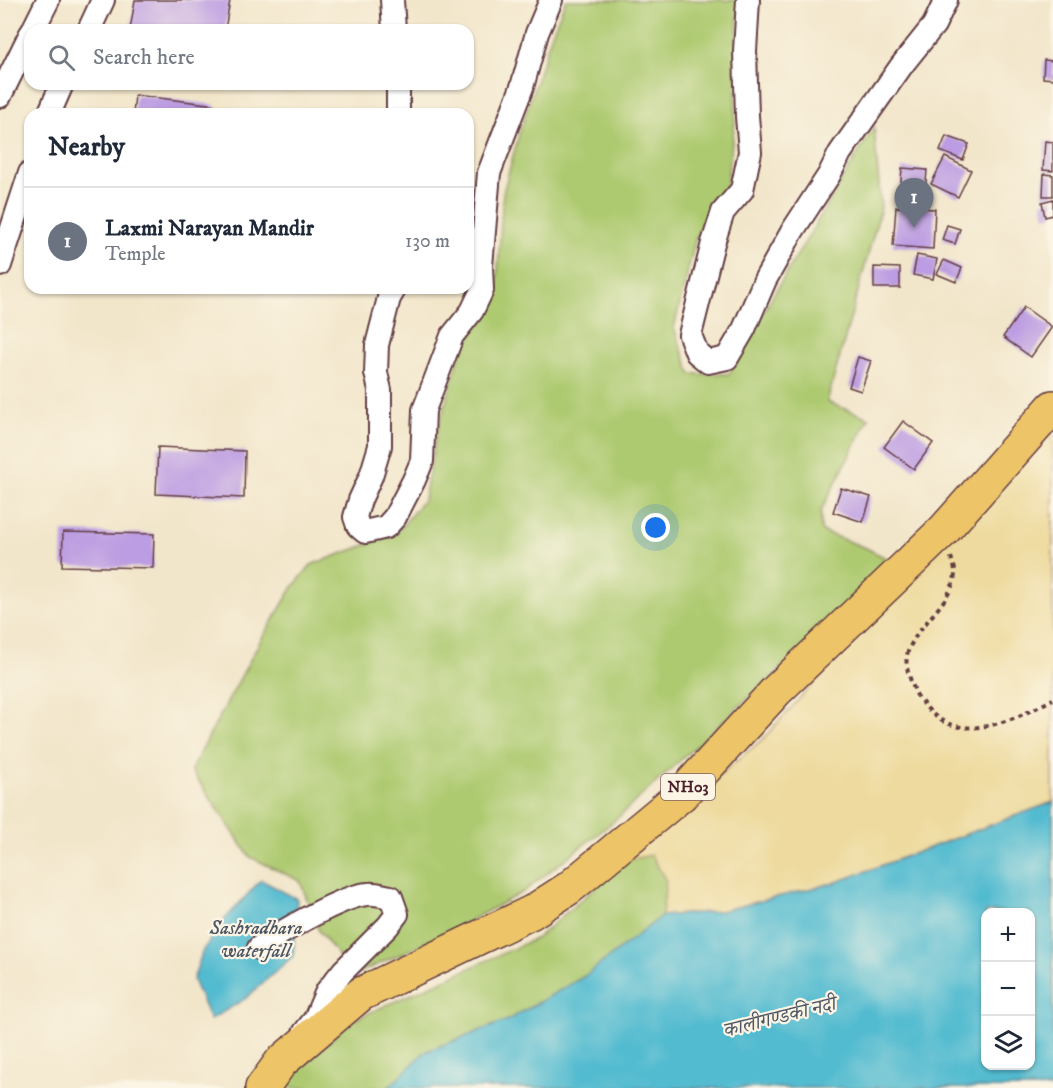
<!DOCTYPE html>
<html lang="en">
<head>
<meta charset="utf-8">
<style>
	:root { --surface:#fff; --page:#f6f6f7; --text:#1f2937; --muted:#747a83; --line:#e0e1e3; --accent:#d93025 }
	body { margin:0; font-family:"IM FELL DW Pica","Noto Serif Devanagari",serif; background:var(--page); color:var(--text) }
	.controls { position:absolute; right:18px; bottom:18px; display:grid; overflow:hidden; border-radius:12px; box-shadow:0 2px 4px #0004 }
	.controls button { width:54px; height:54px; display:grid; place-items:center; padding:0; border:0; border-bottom:2px solid var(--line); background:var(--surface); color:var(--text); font:30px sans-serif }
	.you { position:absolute; left:656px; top:528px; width:21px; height:21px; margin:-15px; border:4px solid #fff; border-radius:50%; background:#1a73e8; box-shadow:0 0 0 9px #1a73e833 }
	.badge { display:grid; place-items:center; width:39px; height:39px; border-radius:50%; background:var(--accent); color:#fff; font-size:20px; font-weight:700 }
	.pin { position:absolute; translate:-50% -50px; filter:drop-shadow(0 2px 3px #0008) }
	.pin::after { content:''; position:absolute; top:32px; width:21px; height:18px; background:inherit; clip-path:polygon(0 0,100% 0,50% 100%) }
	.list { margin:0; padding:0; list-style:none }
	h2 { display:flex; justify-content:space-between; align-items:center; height:78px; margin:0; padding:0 24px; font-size:26px }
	h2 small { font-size:20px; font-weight:400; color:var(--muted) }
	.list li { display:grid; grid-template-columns:39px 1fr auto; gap:18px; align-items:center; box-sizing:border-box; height:108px; padding:0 24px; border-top:2px solid var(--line) }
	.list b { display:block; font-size:22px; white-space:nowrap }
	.list p { margin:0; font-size:20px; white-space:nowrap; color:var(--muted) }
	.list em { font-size:20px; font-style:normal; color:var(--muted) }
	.icon { flex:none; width:33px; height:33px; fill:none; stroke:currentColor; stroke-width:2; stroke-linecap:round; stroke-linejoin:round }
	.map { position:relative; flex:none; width:1053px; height:1088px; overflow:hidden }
	.search { position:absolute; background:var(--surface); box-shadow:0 2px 4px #0004; left:24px; top:24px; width:450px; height:66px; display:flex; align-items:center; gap:15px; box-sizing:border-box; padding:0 21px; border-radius:18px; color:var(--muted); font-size:22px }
	.panel { position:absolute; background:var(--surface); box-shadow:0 2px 4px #0004; left:24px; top:108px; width:450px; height:186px; border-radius:18px }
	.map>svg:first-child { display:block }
</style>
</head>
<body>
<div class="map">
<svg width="1053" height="1088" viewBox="0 0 1053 1088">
	<rect width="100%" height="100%" fill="#fcf5e5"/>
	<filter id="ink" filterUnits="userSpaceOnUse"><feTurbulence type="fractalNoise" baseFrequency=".0167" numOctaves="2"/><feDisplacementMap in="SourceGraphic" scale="12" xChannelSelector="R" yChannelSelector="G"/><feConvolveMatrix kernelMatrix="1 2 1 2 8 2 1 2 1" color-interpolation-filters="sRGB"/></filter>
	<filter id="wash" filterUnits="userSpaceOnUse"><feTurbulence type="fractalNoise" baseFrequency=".008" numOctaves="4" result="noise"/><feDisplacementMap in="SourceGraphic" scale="24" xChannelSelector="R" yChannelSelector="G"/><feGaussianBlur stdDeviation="1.35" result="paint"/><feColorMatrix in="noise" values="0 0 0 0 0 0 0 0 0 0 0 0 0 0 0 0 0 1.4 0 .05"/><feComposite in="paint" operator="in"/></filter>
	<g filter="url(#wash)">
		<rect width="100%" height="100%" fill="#f2e6ca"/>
		<g fill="#aeca71" stroke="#7c744e" stroke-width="1.5">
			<polygon points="566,0 738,0 735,122 726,186 696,237 674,328 691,374 729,374 775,292 874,127 881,208 827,402 869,418 821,511 821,531 866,548 896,563 613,822 523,892 443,935 354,975 319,931 300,881 250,857 191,770 259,643 293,587 311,565 396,534 424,499 437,432 461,351 496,298 503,193 519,134 552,33"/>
			<polygon points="651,855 666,881 662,916 585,976 508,1020 425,1052 388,1088 280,1088 351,1021 537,938 627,860"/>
		</g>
		<polygon fill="#eeda9e" stroke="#9c7c64" stroke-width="1.5" points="1053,420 1053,802 837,882 721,911 662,916 666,881 651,855 627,860 704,788 763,739"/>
		<g fill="#53bbd0" stroke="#4e6d7e" stroke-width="1.5" fill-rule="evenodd">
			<path d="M1053,802V1088H388L425,1052L508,1020L585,976L662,916L721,911L837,882ZM986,912H1030V1066H986Z"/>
			<polygon points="261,880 297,899 293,956 245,999 210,1020 193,980 203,950 224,920"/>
		</g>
		<g id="blocks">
			<g fill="#bc9ce2">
				<polygon points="135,0 230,0 225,30 130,30"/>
				<polygon points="1044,60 1053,61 1053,79 1043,78"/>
				<polygon points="135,95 215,105 214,114 133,114"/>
				<polygon points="946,136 969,144 963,160 940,151"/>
				<polygon points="1045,141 1053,142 1053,171 1043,170"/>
				<polygon points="945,157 971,170 958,197 931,184"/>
				<polygon points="902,168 927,170 924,207 899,205"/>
				<polygon points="1044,174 1053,175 1053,196 1043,196"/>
				<polygon points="1053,199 1053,215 1045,217 1042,202"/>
				<polygon points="896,207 935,209 933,249 893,246"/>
				<polygon points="947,225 960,229 955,244 942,240"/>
				<polygon points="917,255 937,259 933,279 913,275"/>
				<polygon points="944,260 962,268 956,282 937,274"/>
				<polygon points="874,267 900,268 900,288 874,288"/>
				<polygon points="1024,307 1052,327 1031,357 1003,337"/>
				<polygon points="858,357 871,361 861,391 849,387"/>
				<polygon points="903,421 933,443 914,469 884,447"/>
				<polygon points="158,447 245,451 244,498 156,494"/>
				<polygon points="841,488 871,497 863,522 833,512"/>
				<polygon points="63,532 154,534 153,568 62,566"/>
			</g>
		</g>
	</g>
	<g filter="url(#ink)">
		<use href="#blocks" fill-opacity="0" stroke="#633d43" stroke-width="1.5"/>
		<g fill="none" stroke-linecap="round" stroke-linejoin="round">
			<defs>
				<g id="street">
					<polyline points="392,0 394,30"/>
					<polyline points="748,0 745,51 747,116 750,152 742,190 723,212 713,243 690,335 697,353 708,362 727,358 744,329 765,280 793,230 829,175 840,153 902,65 934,25 946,0"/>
					<polyline points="33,30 48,0"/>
					<polyline points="89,30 103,0"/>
					<polyline points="398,84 398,114"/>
					<polyline points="0,96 30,35"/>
					<polyline points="49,114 62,84"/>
					<polyline points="0,265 30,173"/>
					<polyline points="395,288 389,298 377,345 376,373 380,390 380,446 371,476 360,500 355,517 358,526 365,532 386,527 395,517 414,480 422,461 424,410 452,336 472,311 482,290 481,266 489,173 522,87 537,33 551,0"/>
					<path d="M259,948C278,933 344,895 368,894C375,893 384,896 391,897L397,914L388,926L343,971L327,991L315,1019L304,1033"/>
				</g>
				<polyline id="highway" points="262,1088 281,1062 361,994 532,912 569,888 681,795 776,691 944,530 1053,407"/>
			</defs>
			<use href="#street" stroke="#633d43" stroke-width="26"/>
			<use href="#highway" stroke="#633d43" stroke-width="36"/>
			<path stroke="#633d43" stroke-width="4" stroke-dasharray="4.5 4.5" stroke-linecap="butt" d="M951,557C952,561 955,567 955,571C956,599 919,623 909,649C903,662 909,676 914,689C916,696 922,702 927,708C959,747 1017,719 1053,699"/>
			<use href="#street" stroke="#fff" stroke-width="22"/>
			<use href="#highway" stroke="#eec469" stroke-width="33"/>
		</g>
	</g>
	<g text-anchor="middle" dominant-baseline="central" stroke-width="4.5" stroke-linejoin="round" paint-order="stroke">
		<rect fill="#fcf5e5" stroke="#7f5f63" stroke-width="1.5" x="661" y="774" width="54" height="26" rx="4.5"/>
		<g font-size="16" font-weight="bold" fill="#4a1f2b">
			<text x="688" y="787">NH03</text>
		</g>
		<g font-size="20" font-style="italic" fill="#4d5665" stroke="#fcf5e5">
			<text x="256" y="928">Sashradhara<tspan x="256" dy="23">waterfall</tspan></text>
			<text transform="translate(779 1018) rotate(-14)">कालीगण्डकी नदी</text>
		</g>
	</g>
</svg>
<div class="controls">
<button>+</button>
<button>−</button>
<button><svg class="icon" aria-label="layers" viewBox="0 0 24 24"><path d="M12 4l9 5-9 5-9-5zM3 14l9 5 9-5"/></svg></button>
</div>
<div class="you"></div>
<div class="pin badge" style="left:914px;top:228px;background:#6b7280">1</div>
<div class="search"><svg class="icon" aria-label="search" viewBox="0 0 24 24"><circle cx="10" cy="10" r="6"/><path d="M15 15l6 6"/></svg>Search here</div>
<section class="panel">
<h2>Nearby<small></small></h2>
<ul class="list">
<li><span class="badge" style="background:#6b7280">1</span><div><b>Laxmi Narayan Mandir</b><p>Temple</p></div><em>130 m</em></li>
</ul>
</section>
</div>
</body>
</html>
